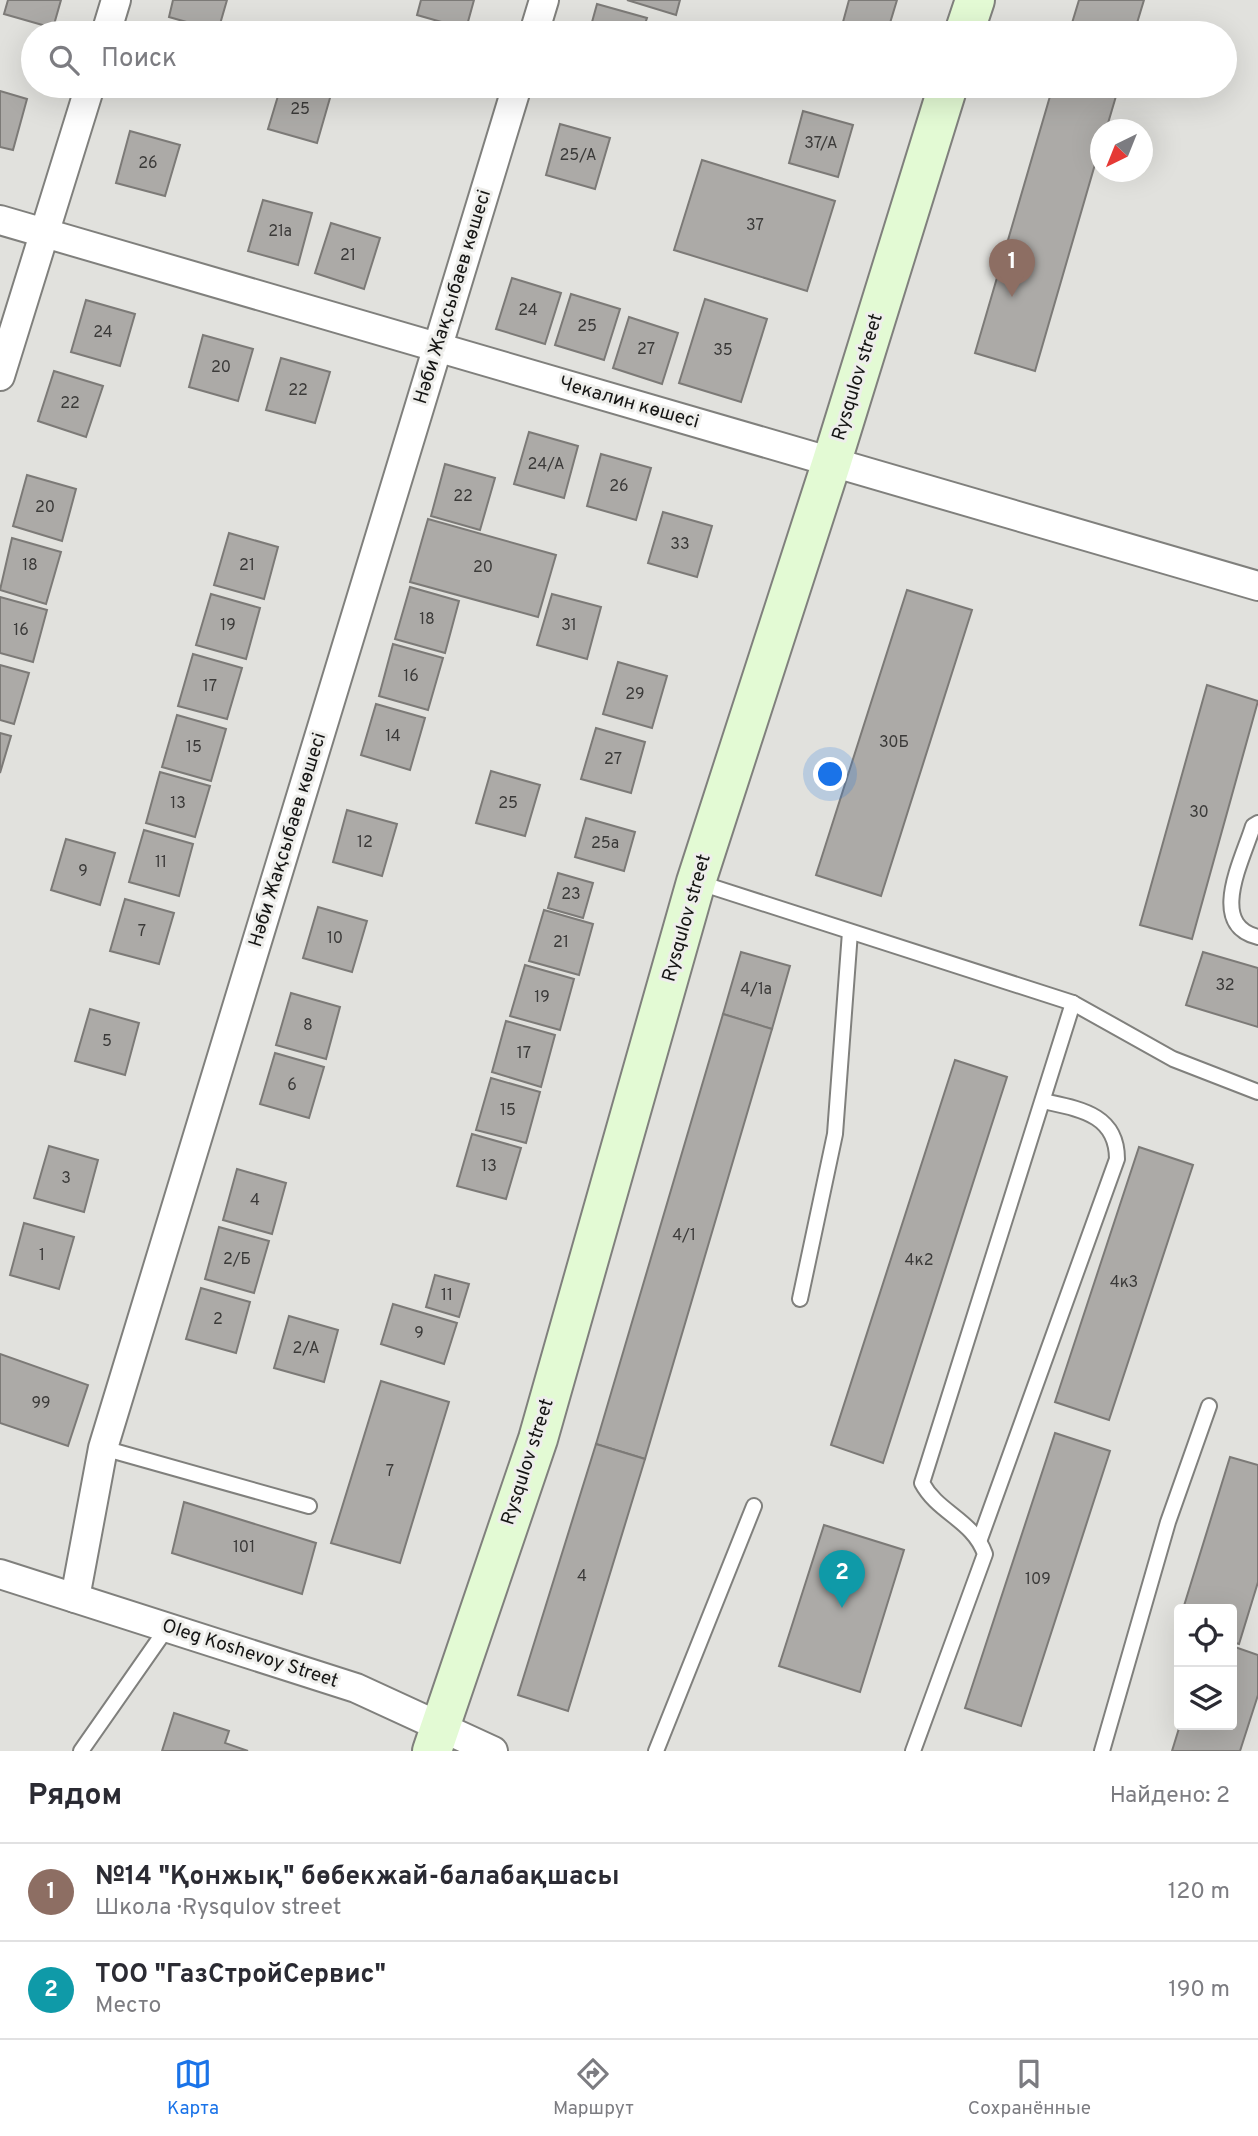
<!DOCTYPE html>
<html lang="ru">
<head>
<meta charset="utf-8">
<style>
	:root { --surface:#fff; --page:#f7f7f7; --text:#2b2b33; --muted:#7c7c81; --line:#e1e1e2; --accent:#1a73e8 }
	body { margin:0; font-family:Overpass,sans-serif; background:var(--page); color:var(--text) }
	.controls { position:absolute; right:21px; bottom:21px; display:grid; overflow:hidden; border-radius:7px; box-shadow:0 7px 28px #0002 }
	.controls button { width:63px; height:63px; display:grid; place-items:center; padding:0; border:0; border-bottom:2px solid var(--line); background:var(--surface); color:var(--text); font:35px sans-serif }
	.compass { position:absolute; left:1090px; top:119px; width:63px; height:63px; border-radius:50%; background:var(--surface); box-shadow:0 7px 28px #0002; rotate:223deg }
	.you { position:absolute; left:831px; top:775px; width:24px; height:24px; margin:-18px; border:5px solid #fff; border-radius:50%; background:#1a73e8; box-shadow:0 0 0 10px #1a73e833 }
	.badge { display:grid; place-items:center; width:46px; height:46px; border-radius:50%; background:var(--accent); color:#fff; font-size:23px; font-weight:700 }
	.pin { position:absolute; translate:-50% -58px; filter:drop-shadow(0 2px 4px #0008) }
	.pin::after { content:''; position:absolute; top:37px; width:24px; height:21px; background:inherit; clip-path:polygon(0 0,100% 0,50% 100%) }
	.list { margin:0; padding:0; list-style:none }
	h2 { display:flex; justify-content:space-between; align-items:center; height:91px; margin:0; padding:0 28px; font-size:30px }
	h2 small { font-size:23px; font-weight:400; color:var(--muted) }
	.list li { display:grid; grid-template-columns:46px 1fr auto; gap:21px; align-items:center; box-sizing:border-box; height:98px; padding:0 28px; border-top:2px solid var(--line) }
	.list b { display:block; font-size:26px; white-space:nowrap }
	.list p { margin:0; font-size:23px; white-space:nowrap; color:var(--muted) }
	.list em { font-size:23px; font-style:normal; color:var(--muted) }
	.icon { flex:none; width:38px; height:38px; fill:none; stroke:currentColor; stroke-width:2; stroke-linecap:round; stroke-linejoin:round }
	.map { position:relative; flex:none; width:1258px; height:1751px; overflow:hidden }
	.search { position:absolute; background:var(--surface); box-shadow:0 7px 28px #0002; left:21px; right:21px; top:21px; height:77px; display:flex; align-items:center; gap:18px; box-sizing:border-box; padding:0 24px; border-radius:38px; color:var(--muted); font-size:26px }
	.sheet { height:287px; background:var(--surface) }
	nav { display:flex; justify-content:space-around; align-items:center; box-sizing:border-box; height:98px; border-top:2px solid var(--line); background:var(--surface); font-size:19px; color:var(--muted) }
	nav a { display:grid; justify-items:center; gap:4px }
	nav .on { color:var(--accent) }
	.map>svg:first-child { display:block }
</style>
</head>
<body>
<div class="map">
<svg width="1258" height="1751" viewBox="0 0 1258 1751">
	<rect width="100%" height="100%" fill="#e1e1dd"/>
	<g fill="#acaaa7" stroke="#7c7a77" stroke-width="2">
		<polygon points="8,0 61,0 53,28 4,14"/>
		<polygon points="173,0 227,0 218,31 169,17"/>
		<polygon points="421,0 474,0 466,29 417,15"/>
		<polygon points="627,0 680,0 676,15"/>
		<polygon points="849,0 897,0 887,33 840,33"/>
		<polygon points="1079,0 1144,0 1134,33 1069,33"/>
		<polygon points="597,4 647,18 642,33 589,33"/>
		<polygon points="413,24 447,33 410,33"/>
		<polygon points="281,86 314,86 332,91 317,143 268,129"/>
		<polygon points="1053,86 1119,86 1106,130 1100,130 1100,147 1035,371 975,353"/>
		<polygon points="0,91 27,99 13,150 0,147"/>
		<polygon points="803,111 853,125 838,177 789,163"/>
		<polygon points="560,124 610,138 595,189 546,175"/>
		<polygon points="130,131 180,145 165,196 116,183"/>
		<polygon points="702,160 835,201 807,291 674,250"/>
		<polygon points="263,200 312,213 298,265 248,251"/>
		<polygon points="331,223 380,238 364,289 315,273"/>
		<polygon points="512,278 561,293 545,344 496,329"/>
		<polygon points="571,294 620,309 604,360 555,345"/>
		<polygon points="705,299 767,319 741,402 679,383"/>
		<polygon points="86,300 135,314 120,366 71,352"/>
		<polygon points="629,317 678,333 662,384 613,368"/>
		<polygon points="203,335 253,349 238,401 189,387"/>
		<polygon points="281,358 330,372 315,423 266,410"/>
		<polygon points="54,371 103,386 86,437 38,421"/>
		<polygon points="529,432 578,446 564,498 514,484"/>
		<polygon points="601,454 651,468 636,520 587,506"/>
		<polygon points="445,464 495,478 480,530 431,516"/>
		<polygon points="27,475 76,489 62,541 13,526"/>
		<polygon points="663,512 712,526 697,577 648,563"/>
		<polygon points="428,519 556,555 538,617 410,582"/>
		<polygon points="229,533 278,547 264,599 214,585"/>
		<polygon points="12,538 61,552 46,604 0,590"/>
		<polygon points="410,587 459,601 445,653 395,639"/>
		<polygon points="907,590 972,610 881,896 816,875"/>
		<polygon points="211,594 260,608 246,659 196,645"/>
		<polygon points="552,594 601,607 587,659 537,645"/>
		<polygon points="0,597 47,610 33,662 0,653"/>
		<polygon points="393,644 443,658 428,710 379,696"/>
		<polygon points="193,654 242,668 227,719 178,706"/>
		<polygon points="618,662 667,676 652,728 603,714"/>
		<polygon points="0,665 29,673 14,724 0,720"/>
		<polygon points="1207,685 1258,701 1192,939 1140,925"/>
		<polygon points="376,704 425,718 410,770 361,755"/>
		<polygon points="177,715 226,729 211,781 162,767"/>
		<polygon points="596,728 645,742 631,793 581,779"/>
		<polygon points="0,733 11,736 0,773"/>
		<polygon points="491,771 540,785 525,836 476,823"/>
		<polygon points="160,772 210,786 195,837 146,823"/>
		<polygon points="347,810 397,824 382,876 333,862"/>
		<polygon points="586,818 635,832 624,871 575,857"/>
		<polygon points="144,830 193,844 179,896 129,882"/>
		<polygon points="66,839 115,853 100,905 51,890"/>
		<polygon points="558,873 593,883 583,918 548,908"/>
		<polygon points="125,899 174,913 159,964 110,951"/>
		<polygon points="318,907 367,921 352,972 303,958"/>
		<polygon points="544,910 593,924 579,975 529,961"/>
		<polygon points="741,952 790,966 772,1029 723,1014"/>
		<polygon points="1203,952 1258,968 1258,1027 1186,1005"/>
		<polygon points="525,965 574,979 560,1030 510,1016"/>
		<polygon points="291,993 340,1007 326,1059 276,1045"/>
		<polygon points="90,1009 139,1023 125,1075 75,1061"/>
		<polygon points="723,1014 772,1029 645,1459 596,1444"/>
		<polygon points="506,1021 555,1035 541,1087 492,1072"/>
		<polygon points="275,1053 324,1067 309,1118 260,1104"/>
		<polygon points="955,1060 1007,1077 883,1463 831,1445"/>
		<polygon points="491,1078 540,1092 526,1143 476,1130"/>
		<polygon points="472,1134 521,1148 506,1199 457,1186"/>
		<polygon points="49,1146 98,1160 84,1212 34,1198"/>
		<polygon points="1139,1147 1193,1165 1109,1420 1055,1402"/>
		<polygon points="237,1169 286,1183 272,1234 223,1220"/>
		<polygon points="24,1223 74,1237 59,1289 10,1275"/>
		<polygon points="219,1227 269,1241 254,1293 205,1279"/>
		<polygon points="435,1275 469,1284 459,1317 426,1307"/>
		<polygon points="201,1288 250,1302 236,1353 186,1339"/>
		<polygon points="393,1304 457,1323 444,1364 381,1344"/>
		<polygon points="289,1316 338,1330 324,1382 274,1368"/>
		<polygon points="0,1354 88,1385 68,1446 0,1423"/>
		<polygon points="381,1381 449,1402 400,1563 331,1543"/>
		<polygon points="1055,1433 1110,1451 1021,1726 965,1708"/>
		<polygon points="596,1444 645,1459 568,1711 518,1695"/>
		<polygon points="1230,1457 1258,1465 1258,1582 1239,1644 1232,1642 1232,1609 1183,1609"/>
		<polygon points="184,1502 316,1543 302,1594 172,1553"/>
		<polygon points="824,1525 904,1550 860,1692 779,1666"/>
		<polygon points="1232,1646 1258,1655 1258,1695 1240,1751 1172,1751 1180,1725 1232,1725"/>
		<polygon points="174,1713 229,1731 225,1743 248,1751 162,1751"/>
	</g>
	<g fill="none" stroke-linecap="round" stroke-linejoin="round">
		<defs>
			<g id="lane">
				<path d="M1258,823L1253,826C1243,859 1207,925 1258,937"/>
				<polyline points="697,882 1073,1003 1173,1059 1258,1092"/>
				<polyline points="800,1299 835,1134 850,932"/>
				<polyline points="103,1448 309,1506"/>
				<path d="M980,1539L1117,1159C1117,1114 1079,1109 1043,1101"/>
				<polyline points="81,1751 167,1628"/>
				<polyline points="656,1751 754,1506"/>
				<path d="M913,1751L985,1554C973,1520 938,1513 922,1483L1073,1003"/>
				<polyline points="1102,1751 1168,1522 1209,1406"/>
			</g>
			<g id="street">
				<polyline points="106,33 116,0"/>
				<polyline points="534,33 544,0"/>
				<polyline points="0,220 1258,586"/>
				<polyline points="0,376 90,86"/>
				<polyline points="0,1574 356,1688 493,1751"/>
				<polyline points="75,1598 103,1448 517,86"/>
			</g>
			<g id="secondary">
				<polyline points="964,33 975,0"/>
				<polyline points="432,1751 538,1439 696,882 832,461 948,86"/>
			</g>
		</defs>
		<use href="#lane" stroke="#80807d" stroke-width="18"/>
		<use href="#street" stroke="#80807d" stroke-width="32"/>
		<use href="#secondary" stroke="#80807d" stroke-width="42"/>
		<use href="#lane" stroke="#fff" stroke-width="14"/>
		<use href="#street" stroke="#fff" stroke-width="28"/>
		<use href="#secondary" stroke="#e3fad4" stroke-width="38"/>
	</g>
	<g text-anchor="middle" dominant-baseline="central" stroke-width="6" stroke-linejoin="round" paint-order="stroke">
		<g font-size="16" fill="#3b3a39">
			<text x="300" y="110">25</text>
			<text x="821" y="144">37/А</text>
			<text x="578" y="156">25/А</text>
			<text x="148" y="164">26</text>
			<text x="755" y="226">37</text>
			<text x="280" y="232">21а</text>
			<text x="348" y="256">21</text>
			<text x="528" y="311">24</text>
			<text x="587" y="327">25</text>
			<text x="103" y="333">24</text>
			<text x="646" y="350">27</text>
			<text x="723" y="351">35</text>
			<text x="221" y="368">20</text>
			<text x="298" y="391">22</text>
			<text x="70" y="404">22</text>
			<text x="546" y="465">24/А</text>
			<text x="619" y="487">26</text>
			<text x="463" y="497">22</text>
			<text x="45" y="508">20</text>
			<text x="680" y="545">33</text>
			<text x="30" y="566">18</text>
			<text x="247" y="566">21</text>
			<text x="483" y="568">20</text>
			<text x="427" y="620">18</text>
			<text x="228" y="626">19</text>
			<text x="569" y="626">31</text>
			<text x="21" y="631">16</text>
			<text x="411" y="677">16</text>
			<text x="210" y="687">17</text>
			<text x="635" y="695">29</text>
			<text x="393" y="737">14</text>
			<text x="894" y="743">30Б</text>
			<text x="194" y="748">15</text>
			<text x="613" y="760">27</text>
			<text x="178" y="804">13</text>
			<text x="508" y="804">25</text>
			<text x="1199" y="813">30</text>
			<text x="365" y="843">12</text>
			<text x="605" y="844">25а</text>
			<text x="161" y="863">11</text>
			<text x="83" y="872">9</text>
			<text x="571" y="895">23</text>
			<text x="142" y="932">7</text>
			<text x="335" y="939">10</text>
			<text x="561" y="943">21</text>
			<text x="1225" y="986">32</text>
			<text x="756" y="990">4/1а</text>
			<text x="542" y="998">19</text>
			<text x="308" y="1026">8</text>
			<text x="107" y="1042">5</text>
			<text x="524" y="1054">17</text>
			<text x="292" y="1086">6</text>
			<text x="508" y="1111">15</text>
			<text x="489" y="1167">13</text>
			<text x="66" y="1179">3</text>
			<text x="255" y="1201">4</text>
			<text x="684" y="1236">4/1</text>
			<text x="42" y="1256">1</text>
			<text x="237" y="1260">2/Б</text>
			<text x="919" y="1261">4к2</text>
			<text x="1124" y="1283">4к3</text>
			<text x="447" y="1296">11</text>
			<text x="218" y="1320">2</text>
			<text x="419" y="1334">9</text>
			<text x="306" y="1349">2/А</text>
			<text x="41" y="1404">99</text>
			<text x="390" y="1472">7</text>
			<text x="244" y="1548">101</text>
			<text x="582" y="1577">4</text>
			<text x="1038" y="1580">109</text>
		</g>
		<g font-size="19" fill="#151514" stroke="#eeeeeb">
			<text transform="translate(453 297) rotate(-73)">Нәби Жақсыбаев көшесі</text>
			<text transform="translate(858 377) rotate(-73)">Rysqulov street</text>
			<text transform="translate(629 403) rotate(16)">Чекалин көшесі</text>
			<text transform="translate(288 840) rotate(-73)">Нәби Жақсыбаев көшесі</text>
			<text transform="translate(687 918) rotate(-74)">Rysqulov street</text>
			<text transform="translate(528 1462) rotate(-72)">Rysqulov street</text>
			<text transform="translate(250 1654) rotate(18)">Oleg Koshevoy Street</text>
		</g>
	</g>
</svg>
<div class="controls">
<button><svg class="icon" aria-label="locate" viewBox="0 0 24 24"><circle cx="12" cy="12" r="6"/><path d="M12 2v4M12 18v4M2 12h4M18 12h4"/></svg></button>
<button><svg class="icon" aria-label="layers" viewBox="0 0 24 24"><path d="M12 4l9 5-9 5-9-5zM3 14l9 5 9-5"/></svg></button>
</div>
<svg class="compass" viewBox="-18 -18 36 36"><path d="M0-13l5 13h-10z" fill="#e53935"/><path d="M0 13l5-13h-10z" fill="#7c7c81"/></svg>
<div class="you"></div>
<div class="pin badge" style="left:1012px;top:297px;background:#8d6e63">1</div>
<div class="pin badge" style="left:842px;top:1608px;background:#0f9aa8">2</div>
<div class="search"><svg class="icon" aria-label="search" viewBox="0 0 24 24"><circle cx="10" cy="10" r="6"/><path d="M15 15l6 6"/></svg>Поиск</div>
</div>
<section class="sheet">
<h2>Рядом<small>Найдено: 2</small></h2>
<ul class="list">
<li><span class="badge" style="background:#8d6e63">1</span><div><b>№14 &quot;Қонжық&quot; бөбекжай-балабақшасы</b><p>Школа · Rysqulov street</p></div><em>120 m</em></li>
<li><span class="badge" style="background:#0f9aa8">2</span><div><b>ТОО &quot;ГазСтройСервис&quot;</b><p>Место</p></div><em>190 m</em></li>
</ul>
</section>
<nav>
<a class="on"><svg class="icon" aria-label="map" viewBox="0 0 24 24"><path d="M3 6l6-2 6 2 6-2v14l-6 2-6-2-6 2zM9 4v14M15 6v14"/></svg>Карта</a>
<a><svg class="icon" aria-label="directions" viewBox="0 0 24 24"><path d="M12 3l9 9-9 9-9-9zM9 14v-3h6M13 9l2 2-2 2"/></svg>Маршрут</a>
<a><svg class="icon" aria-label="saved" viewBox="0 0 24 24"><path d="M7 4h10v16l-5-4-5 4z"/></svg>Сохранённые</a>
</nav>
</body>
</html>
